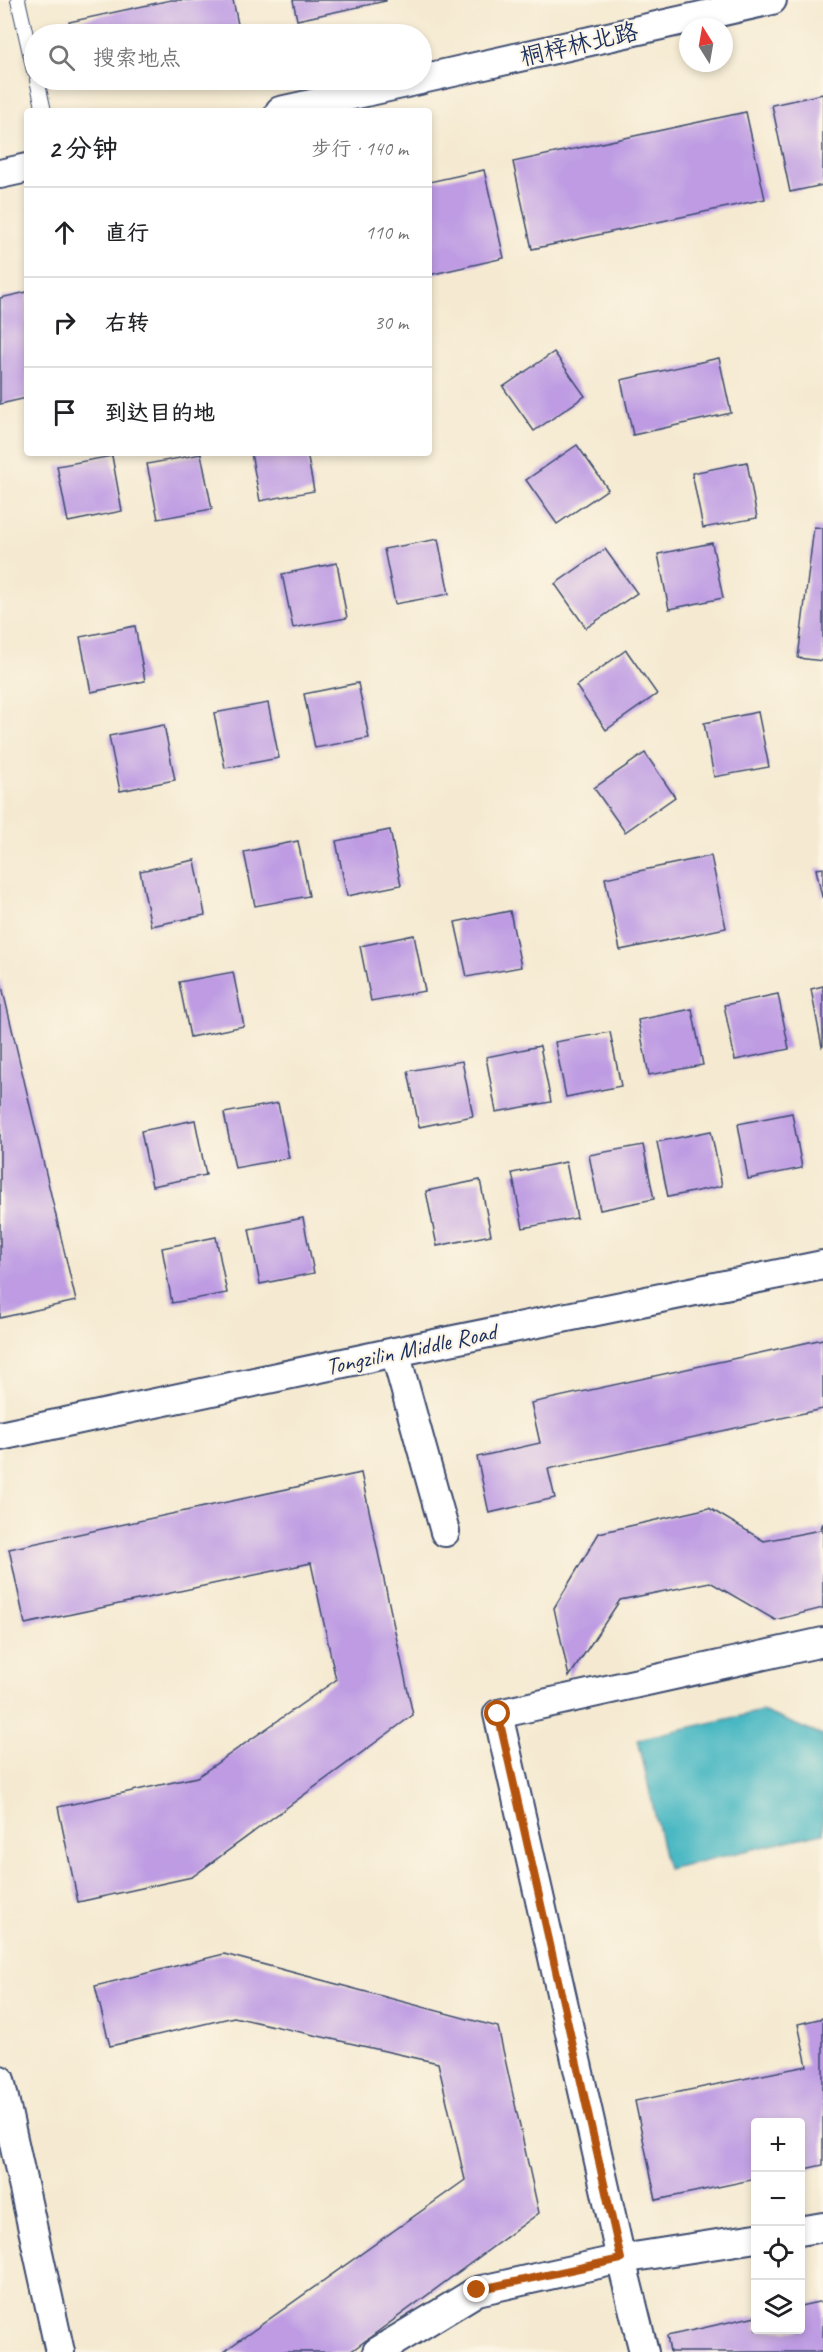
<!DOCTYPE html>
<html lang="zh">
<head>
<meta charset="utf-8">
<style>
	:root { --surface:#fff; --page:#f2f2f2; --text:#202124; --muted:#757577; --line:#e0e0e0 }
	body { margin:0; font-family:Caveat,"LXGW WenKai TC",sans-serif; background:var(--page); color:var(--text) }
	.controls { position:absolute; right:18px; bottom:18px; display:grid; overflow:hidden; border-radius:6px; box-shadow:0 3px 9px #0003 }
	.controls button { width:54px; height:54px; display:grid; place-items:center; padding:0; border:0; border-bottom:2px solid var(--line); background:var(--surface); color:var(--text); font:30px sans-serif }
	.compass { position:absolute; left:679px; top:18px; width:54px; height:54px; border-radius:50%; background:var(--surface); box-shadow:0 3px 9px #0003; rotate:349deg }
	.stop { position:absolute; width:18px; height:18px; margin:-14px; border:4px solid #b45309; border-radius:50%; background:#fff }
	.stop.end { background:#b45309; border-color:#fff; box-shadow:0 2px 6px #0008 }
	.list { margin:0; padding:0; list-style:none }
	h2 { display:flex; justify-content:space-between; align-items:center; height:78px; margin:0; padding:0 24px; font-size:26px }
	h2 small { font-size:20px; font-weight:400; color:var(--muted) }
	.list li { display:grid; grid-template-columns:39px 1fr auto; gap:18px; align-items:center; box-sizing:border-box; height:90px; padding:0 24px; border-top:2px solid var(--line) }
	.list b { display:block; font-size:22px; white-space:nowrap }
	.list em { font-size:20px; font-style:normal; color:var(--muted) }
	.icon { flex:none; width:33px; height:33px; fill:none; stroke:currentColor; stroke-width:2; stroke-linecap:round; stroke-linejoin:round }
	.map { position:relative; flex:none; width:823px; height:2352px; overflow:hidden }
	.search { position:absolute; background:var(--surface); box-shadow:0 3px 9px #0003; left:24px; top:24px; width:408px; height:66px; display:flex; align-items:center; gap:15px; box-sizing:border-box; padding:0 21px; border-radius:33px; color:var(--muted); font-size:22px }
	.panel { position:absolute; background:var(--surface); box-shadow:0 3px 9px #0003; left:24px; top:108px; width:408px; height:348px; border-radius:6px }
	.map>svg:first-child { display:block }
</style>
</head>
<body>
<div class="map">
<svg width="823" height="2352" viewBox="0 0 823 2352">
	<rect width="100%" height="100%" fill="#fcf5e5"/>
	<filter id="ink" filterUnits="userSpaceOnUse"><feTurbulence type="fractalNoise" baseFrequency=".0167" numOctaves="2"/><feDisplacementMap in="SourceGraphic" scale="12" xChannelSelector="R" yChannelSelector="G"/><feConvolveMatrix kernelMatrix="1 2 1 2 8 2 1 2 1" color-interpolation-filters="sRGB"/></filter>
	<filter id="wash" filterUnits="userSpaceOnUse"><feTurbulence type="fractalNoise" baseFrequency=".008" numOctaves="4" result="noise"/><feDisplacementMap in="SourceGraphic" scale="24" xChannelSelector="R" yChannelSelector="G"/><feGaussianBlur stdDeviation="1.35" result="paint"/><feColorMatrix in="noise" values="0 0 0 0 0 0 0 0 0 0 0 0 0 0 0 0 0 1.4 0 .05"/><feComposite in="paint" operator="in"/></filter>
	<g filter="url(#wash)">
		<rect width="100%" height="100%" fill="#f5ead1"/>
		<polygon fill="#49b8c3" stroke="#327490" stroke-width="1.5" points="762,1711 823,1736 823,1833 667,1869 638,1739"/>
		<g id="blocks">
			<g fill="#be9be3">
				<polygon points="171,0 233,0 240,34 72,34 69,22"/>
				<polygon points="293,0 386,0 386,1 297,20"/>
				<polygon points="823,94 823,185 790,192 772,105"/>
				<polygon points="746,112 765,199 532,249 513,162"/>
				<polygon points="484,170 504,258 429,275 429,182"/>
				<polygon points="27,292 27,398 0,404 0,298"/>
				<polygon points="554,352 585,396 534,431 503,387"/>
				<polygon points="719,358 731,413 633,435 621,380"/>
				<polygon points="577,445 608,489 557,524 526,480"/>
				<polygon points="251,453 307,453 314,491 260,501"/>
				<polygon points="201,454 212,509 158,519 147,464"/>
				<polygon points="112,456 122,511 68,522 57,466"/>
				<polygon points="747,462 757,518 703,528 692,473"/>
				<polygon points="814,527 823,528 823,661 798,658"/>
				<polygon points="438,539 449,594 395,604 384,549"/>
				<polygon points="712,543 723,598 669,609 658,554"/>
				<polygon points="605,549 637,593 586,628 555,584"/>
				<polygon points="337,563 347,618 293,628 282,574"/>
				<polygon points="135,626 145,681 91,692 80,637"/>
				<polygon points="626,650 657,694 606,730 576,686"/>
				<polygon points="358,683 369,738 315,748 304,694"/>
				<polygon points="268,703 279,758 225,768 214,713"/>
				<polygon points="758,712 769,767 714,777 704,723"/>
				<polygon points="164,725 175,780 120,791 109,736"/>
				<polygon points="645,753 675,797 625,832 594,788"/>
				<polygon points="390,830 401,885 347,896 336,841"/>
				<polygon points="298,841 309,896 255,906 244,852"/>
				<polygon points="711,856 726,928 620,950 605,878"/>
				<polygon points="195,860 205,915 151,926 140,871"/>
				<polygon points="823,868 823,897 822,897 816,869"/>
				<polygon points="510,911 521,967 467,977 455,922"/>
				<polygon points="414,935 425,991 371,1001 360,946"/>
				<polygon points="233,972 244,1026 190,1037 179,982"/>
				<polygon points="0,978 76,1301 0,1318"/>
				<polygon points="823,986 823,1046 822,1047 811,989"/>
				<polygon points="778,994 789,1049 735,1060 724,1005"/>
				<polygon points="692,1009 703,1065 649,1075 638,1020"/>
				<polygon points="610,1032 621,1086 566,1097 555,1042"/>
				<polygon points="540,1046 551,1102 496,1112 486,1057"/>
				<polygon points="462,1061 473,1116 419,1127 408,1071"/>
				<polygon points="278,1103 289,1158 235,1168 224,1113"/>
				<polygon points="792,1113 802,1168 748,1179 738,1124"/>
				<polygon points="195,1120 206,1175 152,1186 141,1131"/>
				<polygon points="711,1131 722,1186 668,1197 657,1142"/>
				<polygon points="643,1145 654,1199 600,1210 589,1155"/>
				<polygon points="566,1162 577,1218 523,1228 512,1173"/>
				<polygon points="480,1180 491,1235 437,1246 426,1191"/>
				<polygon points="303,1218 314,1273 260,1284 249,1229"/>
				<polygon points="216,1237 227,1293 172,1303 162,1248"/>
				<polygon points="823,1339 823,1409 548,1469 555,1498 489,1513 477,1457 540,1443 531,1403"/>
				<polygon points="361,1473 413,1715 192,1877 78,1902 58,1807 197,1777 336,1680 311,1563 25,1624 9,1549"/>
				<polygon points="709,1508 764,1541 820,1530 823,1523 823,1608 775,1620 710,1582 620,1600 569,1677 554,1608 599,1533"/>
				<polygon points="224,1954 498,2027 539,2213 350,2352 223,2352 465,2180 438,2063 234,2017 110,2046 95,1986"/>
				<polygon points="823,2018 823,2165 800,2170 800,2122 756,2122 756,2179 656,2200 635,2101 807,2066 798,2024"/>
				<polygon points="823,2301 823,2352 670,2352 667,2336 756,2316 756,2330 800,2330 800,2306"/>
			</g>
		</g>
	</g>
	<g filter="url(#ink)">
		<use href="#blocks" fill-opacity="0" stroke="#3c4b6f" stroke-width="1.5"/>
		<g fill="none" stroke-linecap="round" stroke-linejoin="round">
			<defs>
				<g id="lane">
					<polyline points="18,0 34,71"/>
					<polyline points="37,80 44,111"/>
				</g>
				<g id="street">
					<polyline points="422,79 772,0"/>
					<polyline points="280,111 420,80"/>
					<polyline points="0,174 27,168"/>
					<polyline points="395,1352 445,1532"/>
					<polyline points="0,1436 395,1352 823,1265"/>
					<polyline points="0,2080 60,2352"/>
					<polyline points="800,2231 823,2227"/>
					<polyline points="377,2352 477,2291 621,2259 756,2238"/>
					<polyline points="644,2352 621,2259 498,1714 823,1642"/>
				</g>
			</defs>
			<use href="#lane" stroke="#3c4b6f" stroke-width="16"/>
			<use href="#street" stroke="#3c4b6f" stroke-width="32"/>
			<use href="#lane" stroke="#fff" stroke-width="14"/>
			<use href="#street" stroke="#fff" stroke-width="28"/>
		</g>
	</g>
	<g fill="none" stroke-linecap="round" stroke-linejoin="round" filter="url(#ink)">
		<polyline stroke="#b45309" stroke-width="8" points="477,2290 621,2259 498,1714"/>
	</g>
	<g text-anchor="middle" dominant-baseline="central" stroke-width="4.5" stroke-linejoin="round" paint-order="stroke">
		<g font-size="24" fill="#1b2f5e" stroke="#fcf5e5">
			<text transform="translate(579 44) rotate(-13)">桐梓林北路</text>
			<text transform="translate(411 1349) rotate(-12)">Tongzilin Middle Road</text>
		</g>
	</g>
</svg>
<div class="controls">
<button>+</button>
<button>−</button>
<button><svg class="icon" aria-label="locate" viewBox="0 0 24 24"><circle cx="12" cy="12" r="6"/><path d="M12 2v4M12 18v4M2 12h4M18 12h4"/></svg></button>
<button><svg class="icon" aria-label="layers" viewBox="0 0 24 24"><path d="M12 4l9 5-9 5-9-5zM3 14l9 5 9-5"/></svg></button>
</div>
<svg class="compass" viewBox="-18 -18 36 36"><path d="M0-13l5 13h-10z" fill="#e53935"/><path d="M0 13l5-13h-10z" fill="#757577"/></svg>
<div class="stop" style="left:498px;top:1714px"></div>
<div class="stop end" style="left:477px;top:2290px"></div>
<div class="search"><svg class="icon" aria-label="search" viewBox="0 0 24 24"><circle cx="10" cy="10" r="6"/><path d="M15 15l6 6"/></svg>搜索地点</div>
<section class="panel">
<h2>2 分钟<small>步行 · 140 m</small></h2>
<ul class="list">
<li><svg class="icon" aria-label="ahead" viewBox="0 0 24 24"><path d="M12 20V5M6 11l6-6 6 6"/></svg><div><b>直行</b></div><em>110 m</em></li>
<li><svg class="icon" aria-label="right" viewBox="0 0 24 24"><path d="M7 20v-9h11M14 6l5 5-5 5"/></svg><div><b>右转</b></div><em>30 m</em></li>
<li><svg class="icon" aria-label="arrive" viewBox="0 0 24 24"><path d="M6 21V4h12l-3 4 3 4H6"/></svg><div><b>到达目的地</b></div></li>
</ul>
</section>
</div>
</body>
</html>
